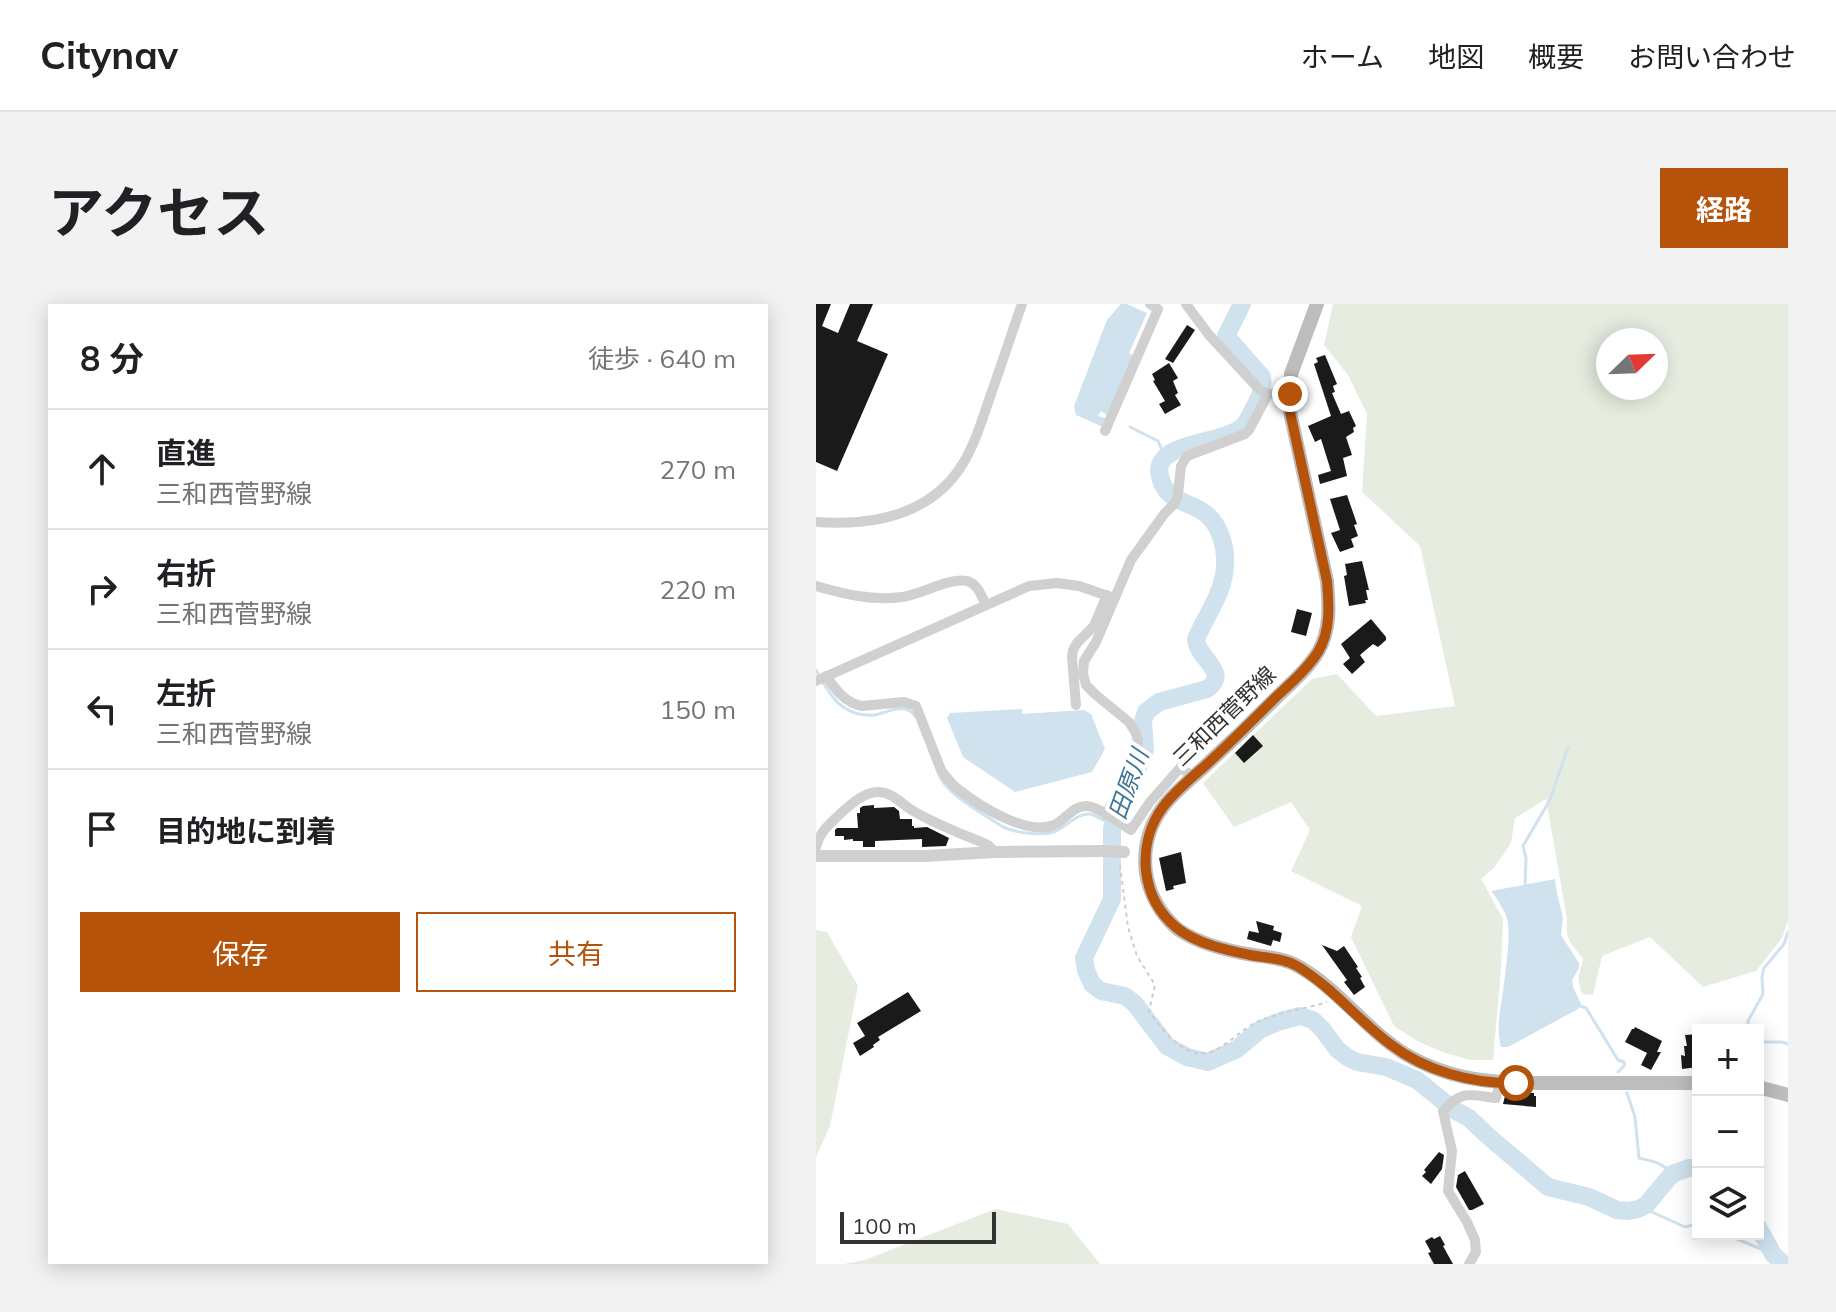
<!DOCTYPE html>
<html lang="ja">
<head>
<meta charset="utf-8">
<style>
	:root { --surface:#fff; --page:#f2f2f2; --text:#202124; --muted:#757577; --line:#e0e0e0; --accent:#b45309 }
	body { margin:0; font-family:Mulish,"Noto Sans JP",sans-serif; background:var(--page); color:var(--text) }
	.controls { position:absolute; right:24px; bottom:24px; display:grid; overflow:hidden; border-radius:0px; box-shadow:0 4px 20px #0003 }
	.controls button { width:72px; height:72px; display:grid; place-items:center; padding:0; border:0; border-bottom:2px solid var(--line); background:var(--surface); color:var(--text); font:40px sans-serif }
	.compass { position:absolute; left:780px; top:24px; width:72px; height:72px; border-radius:50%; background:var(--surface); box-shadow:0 4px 20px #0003; rotate:67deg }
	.scale { position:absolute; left:24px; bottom:20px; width:156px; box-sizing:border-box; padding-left:8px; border:4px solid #333; border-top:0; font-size:22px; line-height:28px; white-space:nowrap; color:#333; -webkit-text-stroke:6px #fff; paint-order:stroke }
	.stop { position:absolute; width:24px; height:24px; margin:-18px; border:6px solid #b45309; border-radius:50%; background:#fff }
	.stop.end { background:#b45309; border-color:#fff; box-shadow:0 2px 8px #0008 }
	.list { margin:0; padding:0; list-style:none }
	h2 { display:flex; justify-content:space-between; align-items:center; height:104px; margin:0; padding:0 32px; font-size:34px }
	h2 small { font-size:26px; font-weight:400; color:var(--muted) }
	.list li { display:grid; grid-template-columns:52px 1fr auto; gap:24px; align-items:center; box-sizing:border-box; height:120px; padding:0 32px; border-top:2px solid var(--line) }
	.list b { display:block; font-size:30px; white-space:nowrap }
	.list p { margin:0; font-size:26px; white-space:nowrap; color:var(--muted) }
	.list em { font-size:26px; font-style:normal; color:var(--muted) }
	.actions { display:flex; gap:16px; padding:24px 32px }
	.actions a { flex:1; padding:18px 0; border:2px solid var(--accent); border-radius:0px; text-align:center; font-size:28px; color:var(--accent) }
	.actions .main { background:var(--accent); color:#fff }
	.icon { flex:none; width:44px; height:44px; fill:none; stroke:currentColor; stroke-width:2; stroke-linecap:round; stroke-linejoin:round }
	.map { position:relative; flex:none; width:972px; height:960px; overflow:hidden; border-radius:0px }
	header { display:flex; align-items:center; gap:48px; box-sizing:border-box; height:112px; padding:0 40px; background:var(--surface); border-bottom:2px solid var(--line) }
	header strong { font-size:38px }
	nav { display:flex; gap:44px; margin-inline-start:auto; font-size:28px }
	.intro { display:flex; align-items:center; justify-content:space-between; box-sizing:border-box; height:192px; padding:0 48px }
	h1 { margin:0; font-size:56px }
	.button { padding:20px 36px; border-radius:0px; background:var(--accent); color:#fff; font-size:28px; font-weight:700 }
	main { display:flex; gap:48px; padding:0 48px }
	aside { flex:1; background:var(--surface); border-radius:0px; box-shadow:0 4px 20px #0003 }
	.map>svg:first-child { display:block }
</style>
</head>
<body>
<header>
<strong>Citynav</strong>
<nav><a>ホーム</a><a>地図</a><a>概要</a><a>お問い合わせ</a></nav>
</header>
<div class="intro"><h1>アクセス</h1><a class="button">経路</a></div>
<main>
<aside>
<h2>8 分<small>徒歩 · 640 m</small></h2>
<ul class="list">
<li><svg class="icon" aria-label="ahead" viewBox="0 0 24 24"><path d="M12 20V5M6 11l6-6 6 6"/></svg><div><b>直進</b><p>三和西菅野線</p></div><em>270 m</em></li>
<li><svg class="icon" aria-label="right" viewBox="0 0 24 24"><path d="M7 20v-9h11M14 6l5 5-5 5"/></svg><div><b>右折</b><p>三和西菅野線</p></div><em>220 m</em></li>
<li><svg class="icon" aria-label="left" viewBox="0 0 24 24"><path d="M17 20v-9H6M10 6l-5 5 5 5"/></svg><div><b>左折</b><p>三和西菅野線</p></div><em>150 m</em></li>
<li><svg class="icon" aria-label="arrive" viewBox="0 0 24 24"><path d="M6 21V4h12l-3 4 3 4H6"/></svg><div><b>目的地に到着</b></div></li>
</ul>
<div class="actions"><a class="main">保存</a><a>共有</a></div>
</aside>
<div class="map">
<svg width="972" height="960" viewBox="0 0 972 960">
	<rect width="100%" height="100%" fill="#fff"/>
	<g fill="#e6ecdf" fill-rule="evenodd">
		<path d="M517,0H972V617L966,634L940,667L887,683L834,633L786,652L777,691L766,690L762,675L767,655C756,640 748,634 751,615L730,495L699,514L695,539L678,564L665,575L687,615L685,665L677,756H654L629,749L601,737L578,722L535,633L546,602L475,567L494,526L475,498L418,523L387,479L496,375L521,370L560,412L639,402L604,242L546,188L551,110L532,71L508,41ZM792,36H840V84H792Z"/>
		<polygon points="0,626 11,628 42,682 14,822 0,853"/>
		<polygon points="179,905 252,920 284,960 28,960 49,956"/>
	</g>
	<g fill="#cfe2ee">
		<polygon points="305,0 311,0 331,9 313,49 318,51 292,112 285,107 282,112 291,115 287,123 260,111 258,102 291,16"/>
		<polygon points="206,405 206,410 268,406 275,410 289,445 276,468 199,488 147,453 131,414 134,409"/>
		<path d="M739,575L741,590L747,613L745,631L763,659V664L756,676L757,683L765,700L762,705L692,743H685C679,723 686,700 688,679C690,664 695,629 691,615C689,607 681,594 675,587Z"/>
	</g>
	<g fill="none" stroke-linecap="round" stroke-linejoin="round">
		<g stroke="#cfe2ee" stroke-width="3">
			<polyline points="314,123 342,137 349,153"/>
			<path d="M0,366C7,378 15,394 27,403C36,409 47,412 58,411C72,409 88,397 99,412"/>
			<path d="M123,471C131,491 168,510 187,523C201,529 223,532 238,528C249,524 261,509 273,510C281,511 290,518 297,522"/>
			<polyline points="709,584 710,554 707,542 734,496 752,443"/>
			<polyline points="764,702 770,704 802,756 808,758 808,762 802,768"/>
			<polyline points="932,726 932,717 947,690 946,673 948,664 968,640 972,628"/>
			<polyline points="942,738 966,738 972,740"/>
			<path d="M811,789L819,813L823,854C838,858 844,857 856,870"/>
			<polyline points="825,903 869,923 877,921 882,924"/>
			<polyline points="890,930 897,932 900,930"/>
			<polyline points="909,930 957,950"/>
		</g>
		<g stroke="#cfe2ee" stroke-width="18">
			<path d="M426,0L410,32L446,73C448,83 444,93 439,102C435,109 432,118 426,123C409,139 352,137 344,161C342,167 344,173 346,179C355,199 375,198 390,210C404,221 410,243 409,260C409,287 390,311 380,335C381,355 415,368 391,385L343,398L330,408L327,417L329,446L296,524V595L268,654L270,666L276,680L285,687L309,692L319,700L351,742L371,753L392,758L421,745L445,725L465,717L484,712L497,716L507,726L521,745L531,753L541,758L570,763L601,776L638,806L653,814L672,832L732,883L773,893L801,906L812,907L822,905L830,901L856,870L873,864H882"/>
			<polyline points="942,923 957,950 967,960"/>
		</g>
	</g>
	<g fill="#1a1a1a">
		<polygon points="0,0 15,0 6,22 22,29 34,0 57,0 41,37 72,50 21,167 0,158"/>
		<polygon points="371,21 379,26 357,59 349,55"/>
		<polygon points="509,51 521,80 517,82 519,88 516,89 525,110 533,107 540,122 537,124 538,128 530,133 536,151 527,154 531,172 504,180 502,171 515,167 505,135 499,138 492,122 515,112 498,60 502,58 500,54"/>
		<polygon points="353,59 362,74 357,77 362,89 359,91 365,101 349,110 343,100 349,97 337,77 339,76 336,70"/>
		<polygon points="531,191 541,220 538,221 542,232 535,235 538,243 524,248 515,229 524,226 514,195"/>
		<polygon points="546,257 553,286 550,286 552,296 549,296 550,299 533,302 528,272 531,271 529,260"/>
		<polygon points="481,305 496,309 490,332 475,328"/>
		<polygon points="555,315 570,333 570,336 562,343 557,340 544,351 549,358 536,370 527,360 534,354 525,340"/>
		<polygon points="437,431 447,442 428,459 419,449"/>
		<polygon points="58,501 58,504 78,503 83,507 84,515 96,515 96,522 98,522 98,524 111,523 133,534 130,542 106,543 106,535 59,537 59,543 47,543 47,537 37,537 37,535 28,536 28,532 19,532 19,526 21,524 42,524 41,509 44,509 44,504 47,502"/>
		<polygon points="365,548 370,579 357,582 358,585 350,587 343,554"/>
		<polygon points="440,617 458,622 457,626 466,629 464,638 457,636 455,642 431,635 433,627 443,629"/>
		<polygon points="506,641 521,647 528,642 542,663 540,664 546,673 544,674 549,683 538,691 528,678 531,676"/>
		<polygon points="92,688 105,707 62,733 64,736 57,741 58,743 44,752 37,739 49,732 41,719"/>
		<polygon points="819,723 846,737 841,748 845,748 835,766 825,761 831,749 809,738 816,725 818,725"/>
		<polygon points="882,730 882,763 866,765 865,751 869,752 868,742 871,742 869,731"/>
		<polygon points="690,788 718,789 718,792 720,792 720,803 687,800"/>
		<polygon points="623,848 628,851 626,865 615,880 606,872 610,868 608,866"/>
		<polygon points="649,867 668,900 656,906 653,906 640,883 642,871"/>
		<polygon points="624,932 629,941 627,942 637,960 618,960 612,949 615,948 609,937 616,933 618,935"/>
	</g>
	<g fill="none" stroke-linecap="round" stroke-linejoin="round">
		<path stroke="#cdcdcd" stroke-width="2" stroke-dasharray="4 4" stroke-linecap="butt" d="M304,561L312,623L321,652L339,681L333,707C348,728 373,763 403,744C415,737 426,726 439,719C458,709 489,705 511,698"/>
		<g stroke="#d0d0d0" stroke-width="10">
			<polyline points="370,0 393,31 443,85 452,90 474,90"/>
			<polyline points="289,127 342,5 334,0"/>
			<path d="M0,218C56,222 114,212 146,161C159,140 166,116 174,93C185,62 195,31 206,0"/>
			<path d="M0,282C28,290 56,297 86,293C105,291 134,273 151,277C162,280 165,291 170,301"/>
			<path d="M10,372C20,386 29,399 46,402L88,398L100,402L125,466C130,473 135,480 142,485C163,502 211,532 238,521C249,516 258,501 271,502C281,502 305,520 315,526L334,498L364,464L377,472"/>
			<polyline points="0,377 213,282 241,279 263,282 298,294"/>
			<polyline points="260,401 256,353 257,346 261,339 278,322 291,291"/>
			<polyline points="290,511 321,449 322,437 320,429 313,418 280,391 270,381 267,370 268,357 280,338 315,256 349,209 359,199 362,190 365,162 371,152 429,130 433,126 452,90"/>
			<path d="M0,543C4,527 14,520 25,509C35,500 48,488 62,488C75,488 84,498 94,505C118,520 146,530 172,541L179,548"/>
			<path d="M653,960L660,948L659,936L651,918L632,887L636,847L627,807C646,785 654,791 680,794L684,779"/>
		</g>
		<polyline stroke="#d0d0d0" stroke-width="12" points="0,552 109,552 179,548 285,547"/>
		<g stroke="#bdbdbd" stroke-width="14">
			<path d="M501,0L475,70L474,108L511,277C513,301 515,326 502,348C492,365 475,379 461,393C437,417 412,441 387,464C368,481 346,498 336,522C328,541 327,563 333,582C338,598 349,615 363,626C384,640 412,647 437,651C451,653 465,654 478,660C521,682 549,726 591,751C646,783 700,779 761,779C801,779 842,779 882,779"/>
			<polyline points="942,783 972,791"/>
		</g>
		<polyline stroke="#d0d0d0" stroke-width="12" points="285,547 308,548"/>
	</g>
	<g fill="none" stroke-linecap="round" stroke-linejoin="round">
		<path stroke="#b45309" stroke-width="10" d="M474,90V108L511,277C513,301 515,327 502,348C491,365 475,379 460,393C437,416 414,439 390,461C375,474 359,487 347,503C320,540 324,594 361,624C381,640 410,646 434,651C450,654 467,654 481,662C516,683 542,716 574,740C609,767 657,780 700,779"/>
	</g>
	<g text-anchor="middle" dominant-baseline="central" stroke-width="8" stroke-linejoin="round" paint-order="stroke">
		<g font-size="22" fill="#333" stroke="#fff">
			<text transform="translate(408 412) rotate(-44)">三和西菅野線</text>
		</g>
		<g font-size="24" font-style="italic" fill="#3f7597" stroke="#fff">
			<text transform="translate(312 480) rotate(-70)">田原川</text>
		</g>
	</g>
</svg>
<div class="controls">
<button>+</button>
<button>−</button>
<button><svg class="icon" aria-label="layers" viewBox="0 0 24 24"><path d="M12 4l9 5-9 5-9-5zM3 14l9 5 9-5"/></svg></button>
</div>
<svg class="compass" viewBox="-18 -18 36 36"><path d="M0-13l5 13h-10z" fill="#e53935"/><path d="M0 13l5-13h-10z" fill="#757577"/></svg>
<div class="scale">100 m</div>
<div class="stop" style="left:700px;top:779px"></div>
<div class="stop end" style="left:474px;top:90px"></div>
</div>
</main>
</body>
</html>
